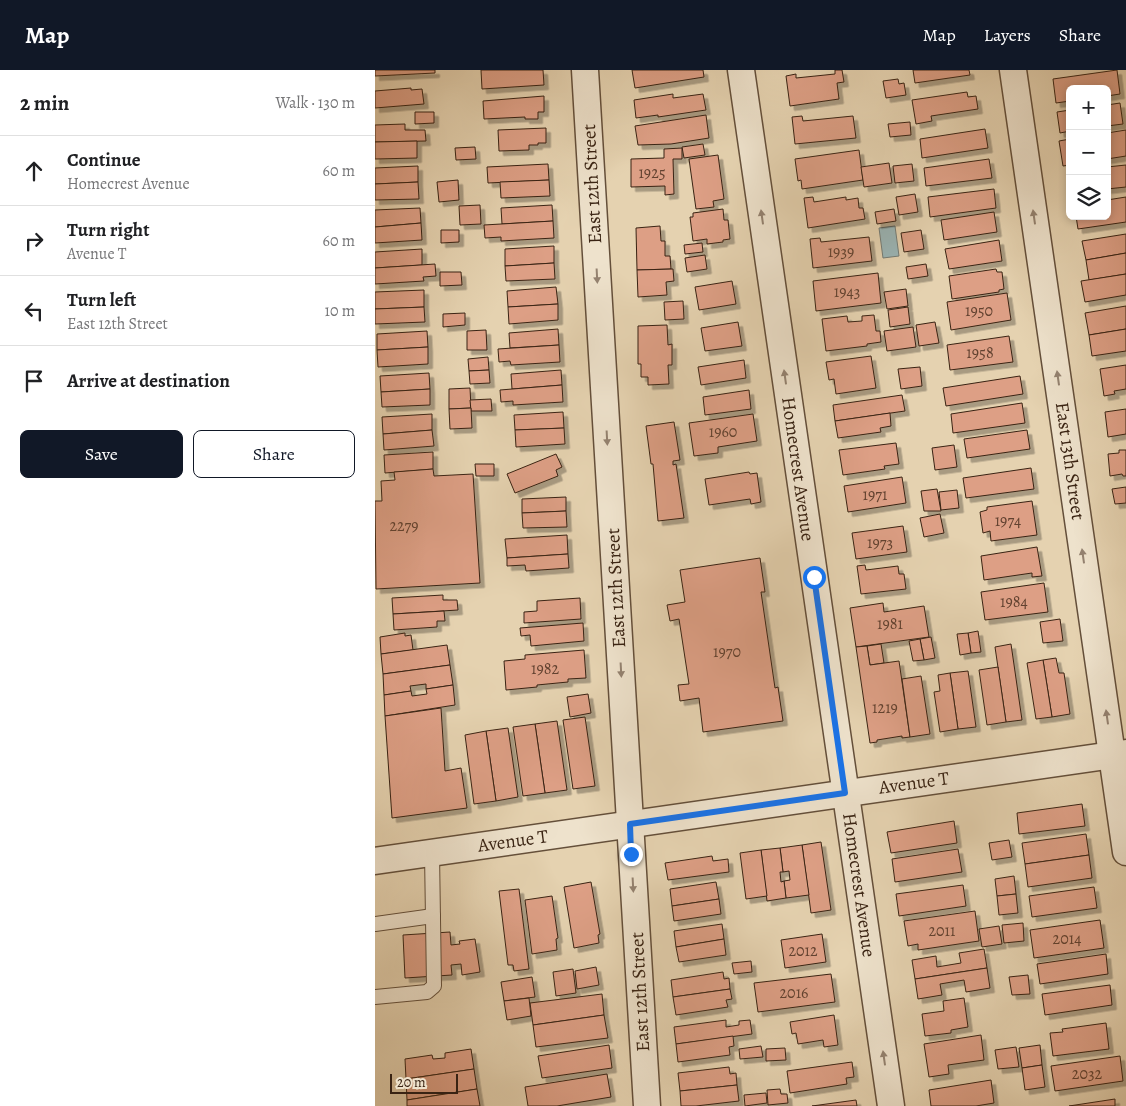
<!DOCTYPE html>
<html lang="en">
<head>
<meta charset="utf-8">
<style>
	:root { --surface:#fff; --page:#f2f2f2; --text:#202124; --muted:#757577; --line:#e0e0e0; --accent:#111827 }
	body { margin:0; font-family:Alegreya,serif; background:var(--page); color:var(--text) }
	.controls { position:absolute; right:15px; top:15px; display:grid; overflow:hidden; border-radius:8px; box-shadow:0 2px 8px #0003 }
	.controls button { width:45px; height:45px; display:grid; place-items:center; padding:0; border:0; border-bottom:1px solid var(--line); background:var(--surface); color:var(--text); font:25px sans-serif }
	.scale { position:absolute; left:15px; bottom:12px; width:68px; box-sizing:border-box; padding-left:5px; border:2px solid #392313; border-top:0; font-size:14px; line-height:18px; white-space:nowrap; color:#392313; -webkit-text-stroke:4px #eee2cc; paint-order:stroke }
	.stop { position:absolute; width:15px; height:15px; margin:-11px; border:4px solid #1a73e8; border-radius:50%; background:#fff }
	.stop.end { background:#1a73e8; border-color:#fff; box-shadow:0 1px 5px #0008 }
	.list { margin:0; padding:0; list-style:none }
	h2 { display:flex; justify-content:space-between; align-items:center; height:65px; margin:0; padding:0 20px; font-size:21px }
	h2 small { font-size:16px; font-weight:400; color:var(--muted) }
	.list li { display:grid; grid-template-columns:32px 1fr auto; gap:15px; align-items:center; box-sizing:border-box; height:70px; padding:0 20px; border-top:1px solid var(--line) }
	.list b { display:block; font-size:19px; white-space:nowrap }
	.list p { margin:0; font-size:16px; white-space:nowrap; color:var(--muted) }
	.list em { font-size:16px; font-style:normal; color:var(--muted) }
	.actions { display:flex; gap:10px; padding:15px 20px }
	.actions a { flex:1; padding:11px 0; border:1px solid var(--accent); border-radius:8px; text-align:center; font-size:18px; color:var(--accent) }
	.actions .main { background:var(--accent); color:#fff }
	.icon { flex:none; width:28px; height:28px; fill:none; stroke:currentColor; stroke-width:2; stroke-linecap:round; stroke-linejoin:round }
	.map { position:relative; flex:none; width:751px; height:1036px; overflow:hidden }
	header { display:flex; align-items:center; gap:30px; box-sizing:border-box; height:70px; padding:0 25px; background:var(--accent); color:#fff }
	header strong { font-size:24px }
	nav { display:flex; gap:28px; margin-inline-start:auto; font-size:18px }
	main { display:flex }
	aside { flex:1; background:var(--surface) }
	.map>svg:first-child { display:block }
</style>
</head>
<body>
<header>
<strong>Map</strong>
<nav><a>Map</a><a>Layers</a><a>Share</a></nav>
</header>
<main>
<aside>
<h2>2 min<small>Walk · 130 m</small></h2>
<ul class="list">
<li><svg class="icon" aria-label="ahead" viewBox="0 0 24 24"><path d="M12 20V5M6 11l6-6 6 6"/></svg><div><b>Continue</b><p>Homecrest Avenue</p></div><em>60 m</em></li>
<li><svg class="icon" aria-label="right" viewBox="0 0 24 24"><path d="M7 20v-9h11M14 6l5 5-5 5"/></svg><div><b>Turn right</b><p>Avenue T</p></div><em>60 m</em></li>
<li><svg class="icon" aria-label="left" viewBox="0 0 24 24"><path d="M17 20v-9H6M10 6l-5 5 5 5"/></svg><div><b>Turn left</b><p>East 12th Street</p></div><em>10 m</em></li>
<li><svg class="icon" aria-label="arrive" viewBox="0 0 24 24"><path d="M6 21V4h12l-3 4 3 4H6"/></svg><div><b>Arrive at destination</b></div></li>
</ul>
<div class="actions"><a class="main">Save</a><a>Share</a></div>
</aside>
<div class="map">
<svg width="751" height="1036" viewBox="0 0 751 1036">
	<defs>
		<filter id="shadow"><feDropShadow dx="4.5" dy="4.5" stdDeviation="0" flood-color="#0004"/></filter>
	</defs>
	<rect width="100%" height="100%" fill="#e5d2b0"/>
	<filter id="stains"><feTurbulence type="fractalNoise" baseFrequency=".004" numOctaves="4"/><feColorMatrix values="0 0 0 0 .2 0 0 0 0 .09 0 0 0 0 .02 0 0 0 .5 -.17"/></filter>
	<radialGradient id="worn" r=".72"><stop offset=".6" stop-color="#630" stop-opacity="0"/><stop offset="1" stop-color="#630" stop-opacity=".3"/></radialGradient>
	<polygon fill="#9ab5b6" stroke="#737b75" points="520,156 524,186 508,188 504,158"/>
	<g fill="#dd9f85" stroke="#392313" filter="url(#shadow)">
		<polygon points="0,0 60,0 60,3 0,6"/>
		<polygon points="106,0 168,0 169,15 107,19"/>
		<polygon points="257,0 328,0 329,7 260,18"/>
		<polygon points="460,0 467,0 469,12 462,13 464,29 415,36 411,6 421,4 421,8 460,4"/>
		<polygon points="538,0 594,0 595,5 540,13"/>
		<polygon points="742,0 745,24 732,26 732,19 695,19 695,31 681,33 678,9"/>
		<polygon points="523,9 524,14 529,13 531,25 511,28 508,11"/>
		<polygon points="36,18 36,20 47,19 49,34 0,38 0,21"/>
		<polygon points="592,22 593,27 601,26 603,39 556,46 557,51 541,54 537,30"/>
		<polygon points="298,24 298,28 328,24 331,40 283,47 283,45 261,48 259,30"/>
		<polygon points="169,26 169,42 163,42 163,49 150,49 150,47 109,49 108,31"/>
		<polygon points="745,33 748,54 732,56 732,35"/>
		<polygon points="695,40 695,61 685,63 682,42"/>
		<polygon points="40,42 59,42 59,53 40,54"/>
		<polygon points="331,45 334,68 296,74 263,75 260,56"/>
		<polygon points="427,46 428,51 478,46 481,68 420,74 417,47"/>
		<polygon points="535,52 536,65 515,67 513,54"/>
		<polygon points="30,54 30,60 50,60 51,71 0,72 0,55"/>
		<polygon points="171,58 171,73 163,73 163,75 154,75 154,80 124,81 123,60"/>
		<polygon points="610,59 613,78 547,88 545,69"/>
		<polygon points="751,60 751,86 732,89 732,63"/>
		<polygon points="695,69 695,95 688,96 684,71"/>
		<polygon points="42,71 42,88 0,89 0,72"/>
		<polygon points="328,74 330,85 309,88 307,77"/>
		<polygon points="100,77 101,89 81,90 80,78"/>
		<polygon points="307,78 307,89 298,89 299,124 290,125 290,116 256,117 256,89 289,88 289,79"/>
		<polygon points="484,80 488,110 427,119 426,110 423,111 420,89"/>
		<polygon points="343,85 349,129 338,131 339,137 321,139 314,89"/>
		<polygon points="614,89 617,108 551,116 549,98"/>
		<polygon points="514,93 517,113 489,117 486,97"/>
		<polygon points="173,94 174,110 113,113 112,97"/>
		<polygon points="537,94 539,111 520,113 518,96"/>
		<polygon points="751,95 751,117 732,119 732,97"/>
		<polygon points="43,96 43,112 0,114 0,98"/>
		<polygon points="83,110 84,130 64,132 62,112"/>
		<polygon points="174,110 175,126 126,128 125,112"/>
		<polygon points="43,112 44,129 0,130 0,114"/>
		<polygon points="619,119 621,138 555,147 553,127"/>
		<polygon points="540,124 543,142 524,145 521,127"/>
		<polygon points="438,127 439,132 471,127 471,130 483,128 484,138 488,138 490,149 433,158 429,128"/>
		<polygon points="751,127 751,152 703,159 701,146 732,146 732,130"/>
		<polygon points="105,135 106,154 85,155 84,136"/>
		<polygon points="177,135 178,151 127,154 126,138"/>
		<polygon points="45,138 46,153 0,157 0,140"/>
		<polygon points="348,139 349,150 353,150 355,169 348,170 348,172 332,174 332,169 318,171 315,147 318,147 318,143"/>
		<polygon points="519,139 521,151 502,154 500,142"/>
		<polygon points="619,142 622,162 569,170 566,150"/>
		<polygon points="178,151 179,168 126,171 126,167 110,168 109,155"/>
		<polygon points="46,153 47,170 0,173 0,157"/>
		<polygon points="285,156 286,171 290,171 290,186 295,186 296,199 262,200 261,158"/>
		<polygon points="66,160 84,160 84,172 66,173"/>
		<polygon points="546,160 549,179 529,182 526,163"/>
		<polygon points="751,164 751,183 711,190 707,171"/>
		<polygon points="494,167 497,191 438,198 435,169 445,168 446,172"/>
		<polygon points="624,170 627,191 574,199 570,179"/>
		<polygon points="327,173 328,182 310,184 309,175"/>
		<polygon points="179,176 179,193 130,196 130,179"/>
		<polygon points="47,179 47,195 0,198 0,182"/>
		<polygon points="751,183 751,204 714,210 711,190"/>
		<polygon points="330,185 332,199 312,202 310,188"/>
		<polygon points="179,193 180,209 131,211 130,196"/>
		<polygon points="60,194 61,206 48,207 49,211 0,214 0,198"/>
		<polygon points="551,194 553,206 533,209 531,197"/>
		<polygon points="298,199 299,211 291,212 292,225 263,227 262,200"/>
		<polygon points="621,199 622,202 627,202 629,219 624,220 624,222 577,229 574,206"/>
		<polygon points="65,202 86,202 87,215 65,216"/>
		<polygon points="503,203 506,233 441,241 438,211"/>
		<polygon points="751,204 751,225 710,232 706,211"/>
		<polygon points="357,211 361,234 324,240 320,217"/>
		<polygon points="181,217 183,234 133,237 132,221"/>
		<polygon points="531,219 533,236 512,239 509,222"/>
		<polygon points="49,220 49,237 0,239 0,222"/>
		<polygon points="632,223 636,250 576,260 572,232"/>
		<polygon points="308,231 309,249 290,250 289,232"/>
		<polygon points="183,234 183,250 134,254 133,237"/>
		<polygon points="751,236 751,259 714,265 710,243"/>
		<polygon points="49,237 50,252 0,254 0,239"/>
		<polygon points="533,237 535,254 515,257 513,240"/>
		<polygon points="90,243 90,255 68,257 68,244"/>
		<polygon points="499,245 501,261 505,261 506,272 492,274 492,276 451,281 447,249 472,246 473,252 487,251 487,246"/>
		<polygon points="363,252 367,276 330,281 326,258"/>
		<polygon points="560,252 564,273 544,276 541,255"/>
		<polygon points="292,255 293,275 297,274 297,295 293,295 294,314 273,315 273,307 266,307 266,294 263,294 263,256"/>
		<polygon points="538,257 541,277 512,281 509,261"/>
		<polygon points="183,259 184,275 135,278 134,263"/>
		<polygon points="751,259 751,281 717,286 714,265"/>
		<polygon points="111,260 112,280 92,280 92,261"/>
		<polygon points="52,261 53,277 2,280 2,264"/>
		<polygon points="634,266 638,292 575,300 572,275"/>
		<polygon points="184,275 185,292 136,295 135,291 124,292 123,279"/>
		<polygon points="53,277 53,294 3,297 2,280"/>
		<polygon points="496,286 501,318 461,324 459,309 454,310 451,292"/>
		<polygon points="113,287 114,300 94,301 93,289"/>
		<polygon points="369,290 371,308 326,315 323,297"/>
		<polygon points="751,295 751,319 739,321 740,324 729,326 725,299"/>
		<polygon points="545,297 547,316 526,319 523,299"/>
		<polygon points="114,300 115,313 95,314 94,301"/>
		<polygon points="186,300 187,315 137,319 136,304"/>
		<polygon points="54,303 55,319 6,322 5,306"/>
		<polygon points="645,306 648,324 571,336 568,318"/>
		<polygon points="187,315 188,332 138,335 138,331 126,332 125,320"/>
		<polygon points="95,318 96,338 74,339 74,319"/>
		<polygon points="55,319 55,335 7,337 6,322"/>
		<polygon points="374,320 376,339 330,345 328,327"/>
		<polygon points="527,325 530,341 460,351 458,335"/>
		<polygon points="116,329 117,341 96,341 95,330"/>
		<polygon points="647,333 650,353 578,363 576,344"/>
		<polygon points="96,338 97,358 75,359 74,339"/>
		<polygon points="751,339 751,364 733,367 730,342"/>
		<polygon points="188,342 189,358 140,360 139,345"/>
		<polygon points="515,343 516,356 505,358 506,362 463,368 460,351"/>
		<polygon points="57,344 57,360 8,364 7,347"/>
		<polygon points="378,344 382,371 343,377 343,383 319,386 314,353"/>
		<polygon points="299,352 305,390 298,391 298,395 301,394 309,448 283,451 278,394 276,394 271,356"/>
		<polygon points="189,358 190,374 141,377 140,360"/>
		<polygon points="57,360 59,376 9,380 8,364"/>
		<polygon points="652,360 655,379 592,388 589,369"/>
		<polygon points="521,373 524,394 509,396 510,399 468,405 464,380"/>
		<polygon points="579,375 582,397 560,400 557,378"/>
		<polygon points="744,380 751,380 751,406 748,406 747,404 735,406 733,384 744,383"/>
		<polygon points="58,382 58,399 10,403 9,385"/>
		<polygon points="181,384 187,397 181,400 183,406 140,423 132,404"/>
		<polygon points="100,394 119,394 119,406 101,406"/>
		<polygon points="656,398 659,419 591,428 588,408"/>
		<polygon points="58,399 59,406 98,404 105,513 1,519 0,431 7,431 6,411 20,410 19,402"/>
		<polygon points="374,402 375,404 382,403 386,432 376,434 375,429 334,435 330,409"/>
		<polygon points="527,407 531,433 473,442 469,416"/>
		<polygon points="751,417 751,433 740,434 737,419"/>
		<polygon points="562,419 566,441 549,441 546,421"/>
		<polygon points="582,420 584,438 566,440 564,422"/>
		<polygon points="191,427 191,441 147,443 147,429"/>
		<polygon points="657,431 662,465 616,471 615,461 608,463 605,442 612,440 612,437"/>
		<polygon points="191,441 192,457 148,458 147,443"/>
		<polygon points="565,444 569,463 549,467 545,448"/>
		<polygon points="528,456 532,482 481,489 477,463"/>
		<polygon points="192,465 193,484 132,488 130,469"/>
		<polygon points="662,477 667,506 657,507 657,503 609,510 606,486"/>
		<polygon points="193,484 194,498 151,501 150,495 132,496 132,488"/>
		<polygon points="385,488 390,522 386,522 400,618 403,617 408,651 328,662 324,628 305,631 303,615 314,614 304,549 295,551 292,535 310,532 305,500"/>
		<polygon points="490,495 491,500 523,496 524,504 529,504 531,519 486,524 482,496"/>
		<polygon points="669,513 673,542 610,550 606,522"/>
		<polygon points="68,525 68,530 82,530 83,540 18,544 17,528"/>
		<polygon points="205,528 206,549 149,553 149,542 162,541 162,531"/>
		<polygon points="508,533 509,542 549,536 554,567 481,577 475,538"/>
		<polygon points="69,541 70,551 62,551 62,557 19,560 18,544"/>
		<polygon points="685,549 688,571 668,573 665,552"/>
		<polygon points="208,553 209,571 156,576 155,565 146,566 145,558"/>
		<polygon points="603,561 606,582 596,583 593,563"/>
		<polygon points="30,563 30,566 36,565 38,580 6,584 5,567"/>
		<polygon points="593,563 596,583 585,585 582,564"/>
		<polygon points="556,567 560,588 549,590 545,569"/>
		<polygon points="545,569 549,590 538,591 534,571"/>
		<polygon points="506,574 509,593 495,595 492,576"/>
		<polygon points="636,574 647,650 631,652 620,577"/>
		<polygon points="72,575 75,595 8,604 6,584"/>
		<polygon points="492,576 495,595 524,591 535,667 527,668 527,666 502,670 502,672 495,673 481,577"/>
		<polygon points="209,580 211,608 193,609 193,612 162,615 162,617 131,620 129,591 150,589 150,585"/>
		<polygon points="681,588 684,603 689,603 695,644 677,647 668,590"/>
		<polygon points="668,590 677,647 661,649 652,593"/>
		<polygon points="75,595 78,615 51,619 51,614 35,616 36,621 9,625 8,604"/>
		<polygon points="623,597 631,652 612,655 604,600"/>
		<polygon points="593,601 601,657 583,659 575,603"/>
		<polygon points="575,603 583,659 565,662 559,622 565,621 563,605"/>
		<polygon points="546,606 555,664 535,667 527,609"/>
		<polygon points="78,615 80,635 10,646 9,625 36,621 37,626 52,624 51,619"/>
		<polygon points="213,624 216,643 195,647 192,627"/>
		<polygon points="66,638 70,701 86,698 92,738 17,748 10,646"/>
		<polygon points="210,647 220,716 198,719 188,650"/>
		<polygon points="182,651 192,720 170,723 160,654"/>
		<polygon points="160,654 170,723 148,726 138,657"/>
		<polygon points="133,658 143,727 121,731 111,661"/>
		<polygon points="111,661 121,731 99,734 90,665"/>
		<polygon points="707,734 710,756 644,764 642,743"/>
		<polygon points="579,751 582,773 516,783 512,762"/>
		<polygon points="711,764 714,785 650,794 647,773"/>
		<polygon points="634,770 637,787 617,790 614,773"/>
		<polygon points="446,772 456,840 436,843 427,775"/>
		<polygon points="427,775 434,825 411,828 409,811 415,810 414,801 408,802 405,778"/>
		<polygon points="405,778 408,802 405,802 406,812 409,811 411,828 392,831 386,780"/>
		<polygon points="583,779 587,802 520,812 517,789"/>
		<polygon points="386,780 392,826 371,829 365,783"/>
		<polygon points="714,785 717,808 653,817 650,794"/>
		<polygon points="337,786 338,791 353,789 354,802 293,810 290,793"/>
		<polygon points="639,806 641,824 622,826 620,809"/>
		<polygon points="216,812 225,864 223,865 224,873 199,878 189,817"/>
		<polygon points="341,812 344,829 297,836 295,819"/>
		<polygon points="588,815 591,836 524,846 521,824"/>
		<polygon points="719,817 722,838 657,847 654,826"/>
		<polygon points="144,819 154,899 139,901 138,895 133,895 124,821"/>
		<polygon points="641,824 643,843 624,845 622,826"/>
		<polygon points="177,826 183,868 181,869 182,880 157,884 150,830"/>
		<polygon points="344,829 346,844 299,851 297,836"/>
		<polygon points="600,841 604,871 543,880 543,874 533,876 529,851"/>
		<polygon points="725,850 729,878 659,888 655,860"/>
		<polygon points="648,853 649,871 629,873 627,855"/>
		<polygon points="347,854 349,869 301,877 299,861"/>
		<polygon points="624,856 627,874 607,877 604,859"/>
		<polygon points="75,862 76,875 85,874 84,871 100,869 105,902 87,905 86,894 76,895 77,905 30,908 28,865"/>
		<polygon points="447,864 451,892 410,898 406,870"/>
		<polygon points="349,869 351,885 304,892 301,877"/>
		<polygon points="609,879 612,898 540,909 537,890 561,886 562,897 586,893 584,883"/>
		<polygon points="731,884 733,904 665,914 662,894"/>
		<polygon points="376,891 377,902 359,904 357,893"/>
		<polygon points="221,897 224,915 202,919 200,901"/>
		<polygon points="612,898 615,918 591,922 589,910 565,914 567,925 543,929 540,909"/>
		<polygon points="198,899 201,923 181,926 178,902"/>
		<polygon points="348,902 349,909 354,908 355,919 298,927 296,910"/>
		<polygon points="456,904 460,932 383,942 379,913"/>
		<polygon points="653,905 655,924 637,925 634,907"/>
		<polygon points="157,907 160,927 129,931 126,912"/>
		<polygon points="735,915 737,935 670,945 667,924"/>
		<polygon points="355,919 357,929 351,930 353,937 301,945 298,927"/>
		<polygon points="227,924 229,945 158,955 155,933"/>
		<polygon points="154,928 156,946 132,950 129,931"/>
		<polygon points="589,928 593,957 576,960 576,963 550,966 547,944 569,941 568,931"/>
		<polygon points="229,945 233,968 161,977 158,955"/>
		<polygon points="459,945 463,975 449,977 448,970 423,974 421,963 417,964 415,952"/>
		<polygon points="351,950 351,957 364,955 364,951 375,950 377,964 301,974 299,957"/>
		<polygon points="731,953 734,979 678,986 675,963 688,962 687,959"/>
		<polygon points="606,965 609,990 573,995 574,1004 554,1007 549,974"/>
		<polygon points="358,966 359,976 354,977 355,985 303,992 301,974"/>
		<polygon points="234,975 237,998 167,1008 163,986"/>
		<polygon points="665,975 667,995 647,998 644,978"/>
		<polygon points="386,976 388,987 365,989 364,979"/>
		<polygon points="641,977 644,997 623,999 620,980"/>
		<polygon points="410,978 411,990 391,991 391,979"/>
		<polygon points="96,979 99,999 31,1009 30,989 57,985 58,989 70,988 70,983"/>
		<polygon points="745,986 748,1011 680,1021 676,996"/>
		<polygon points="477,992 479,1007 471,1008 472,1014 415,1023 412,1001"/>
		<polygon points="667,995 670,1017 650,1020 647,998"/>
		<polygon points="354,997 355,1004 361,1003 362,1015 305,1021 303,1003"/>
		<polygon points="99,999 102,1019 32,1030 31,1009"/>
		<polygon points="232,1004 236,1027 182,1036 153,1036 150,1017"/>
		<polygon points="616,1010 619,1033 601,1036 556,1036 554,1020"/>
		<polygon points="362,1015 364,1031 321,1036 306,1036 305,1021"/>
		<polygon points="102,1019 105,1036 32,1036 32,1030"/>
		<polygon points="405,1019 406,1024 412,1024 413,1033 393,1035 392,1020"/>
		<polygon points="391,1023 392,1033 370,1036 369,1025"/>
		<polygon points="740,1029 740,1036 694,1036"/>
		<polygon points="481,1030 482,1036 437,1036"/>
	</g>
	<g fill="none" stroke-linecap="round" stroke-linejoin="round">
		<defs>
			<g id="service">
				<polyline points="0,854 58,846"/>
				<polyline points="0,927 52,922 59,916 57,783"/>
			</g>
			<g id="minor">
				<polyline points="210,0 272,1036"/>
				<polyline points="366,0 516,1036"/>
				<polyline points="638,0 751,782"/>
				<polyline points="0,791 751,683"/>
			</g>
		</defs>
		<use href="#service" stroke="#644f3a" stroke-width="16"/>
		<use href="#minor" stroke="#644f3a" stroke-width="29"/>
		<use href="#service" stroke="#eee2cc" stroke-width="14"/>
		<use href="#minor" stroke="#eee2cc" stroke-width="26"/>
	</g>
	<defs><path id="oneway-solid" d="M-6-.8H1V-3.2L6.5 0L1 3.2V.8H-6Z" transform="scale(1.25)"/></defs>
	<g fill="#948270">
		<use href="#oneway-solid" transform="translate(387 147) rotate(-98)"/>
		<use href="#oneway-solid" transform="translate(659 147) rotate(-98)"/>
		<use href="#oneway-solid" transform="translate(222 206) rotate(87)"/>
		<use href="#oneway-solid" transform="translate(410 307) rotate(-98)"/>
		<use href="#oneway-solid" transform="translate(683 308) rotate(-98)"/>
		<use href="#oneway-solid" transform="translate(232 368) rotate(87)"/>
		<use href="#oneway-solid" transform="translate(708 486) rotate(-98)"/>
		<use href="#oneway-solid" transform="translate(246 600) rotate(87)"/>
		<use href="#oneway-solid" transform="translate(732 647) rotate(-98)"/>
		<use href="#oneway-solid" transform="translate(258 815) rotate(87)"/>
		<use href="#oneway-solid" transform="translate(509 988) rotate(-98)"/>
	</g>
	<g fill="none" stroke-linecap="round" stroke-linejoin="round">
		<polyline stroke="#1a73e8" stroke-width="6" points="256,784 255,754 470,723 439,507"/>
	</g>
	<g text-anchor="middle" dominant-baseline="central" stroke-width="5" stroke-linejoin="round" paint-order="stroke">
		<g font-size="16" fill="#624230">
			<text x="277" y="103">1925</text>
			<text x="466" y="182">1939</text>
			<text x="472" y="222">1943</text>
			<text x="604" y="241">1950</text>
			<text x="605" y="283">1958</text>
			<text x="348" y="362">1960</text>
			<text x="500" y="425">1971</text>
			<text x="633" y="451">1974</text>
			<text x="29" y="456">2279</text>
			<text x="505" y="473">1973</text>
			<text x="639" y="532">1984</text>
			<text x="515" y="554">1981</text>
			<text x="352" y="582">1970</text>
			<text x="170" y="599">1982</text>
			<text x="510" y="638">1219</text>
			<text x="567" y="861">2011</text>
			<text x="692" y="869">2014</text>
			<text x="428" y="881">2012</text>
			<text x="419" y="923">2016</text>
			<text x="712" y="1004">2032</text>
		</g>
		<g font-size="19" fill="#392313" stroke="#eee2cc">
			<text transform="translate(217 114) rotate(-93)">East 12th Street</text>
			<text transform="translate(695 391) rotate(82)">East 13th Street</text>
			<text transform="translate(423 399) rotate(82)">Homecrest Avenue</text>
			<text transform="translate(241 518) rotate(-93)">East 12th Street</text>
			<text transform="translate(539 713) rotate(-8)">Avenue T</text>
			<text transform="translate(138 771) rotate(-8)">Avenue T</text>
			<text transform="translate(484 815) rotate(82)">Homecrest Avenue</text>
			<text transform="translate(265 922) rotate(-93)">East 12th Street</text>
		</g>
	</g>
	<rect width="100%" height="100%" filter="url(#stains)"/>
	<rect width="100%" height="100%" fill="url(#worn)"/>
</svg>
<div class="controls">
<button>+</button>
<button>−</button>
<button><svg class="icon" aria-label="layers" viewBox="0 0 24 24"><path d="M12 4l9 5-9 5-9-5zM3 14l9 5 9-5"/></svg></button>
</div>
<div class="scale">20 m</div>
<div class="stop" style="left:439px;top:507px"></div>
<div class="stop end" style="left:256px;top:784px"></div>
</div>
</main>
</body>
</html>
